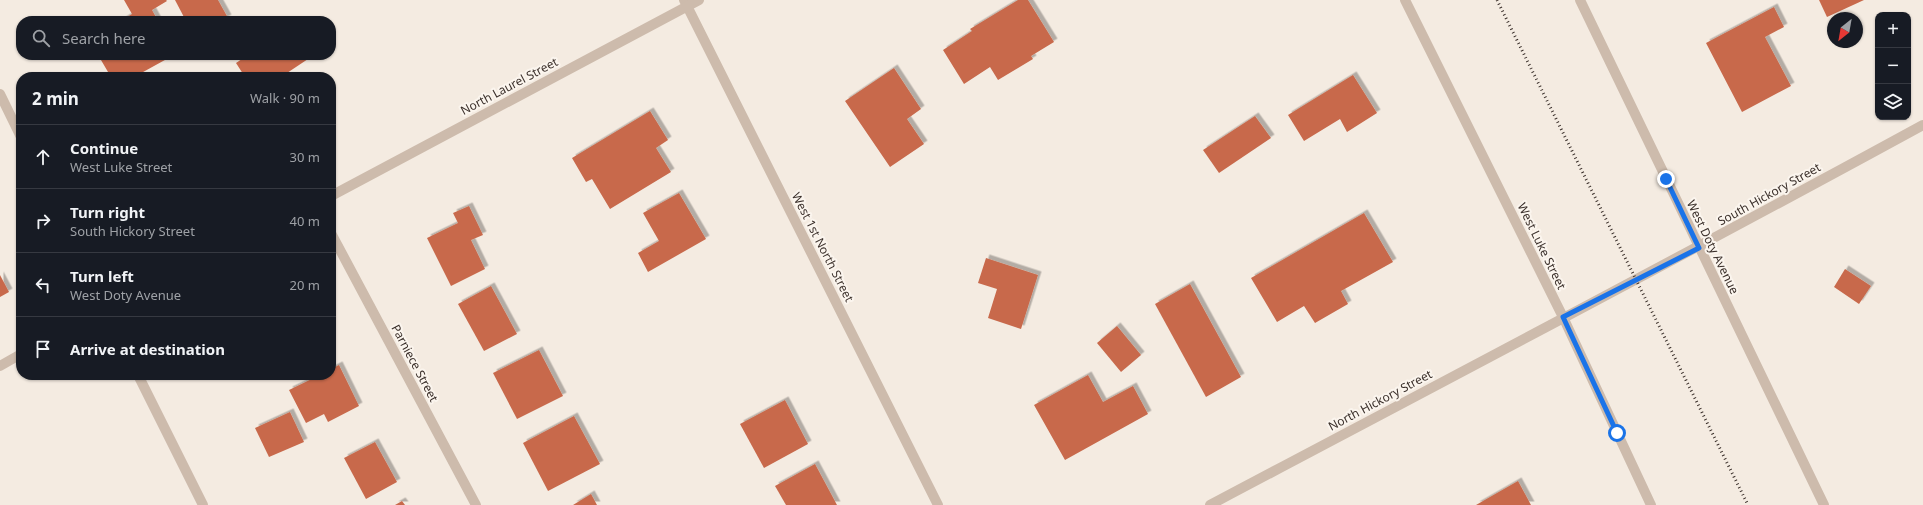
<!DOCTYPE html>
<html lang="en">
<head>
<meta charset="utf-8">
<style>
	:root { --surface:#171b24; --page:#242831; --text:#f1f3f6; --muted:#9ea1a6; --line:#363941 }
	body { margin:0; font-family:"Noto Sans",sans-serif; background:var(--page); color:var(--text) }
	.controls { position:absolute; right:12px; top:12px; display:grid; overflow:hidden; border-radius:8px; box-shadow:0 1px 3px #0004 }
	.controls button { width:36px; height:36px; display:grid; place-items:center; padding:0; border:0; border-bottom:1px solid var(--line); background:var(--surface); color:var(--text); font:20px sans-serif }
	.compass { position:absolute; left:1827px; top:12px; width:36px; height:36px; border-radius:50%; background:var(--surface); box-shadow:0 1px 3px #0004; rotate:211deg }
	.stop { position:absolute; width:12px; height:12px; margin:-9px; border:3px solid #1a73e8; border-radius:50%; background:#fff }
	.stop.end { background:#1a73e8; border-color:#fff; box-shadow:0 1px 4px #0008 }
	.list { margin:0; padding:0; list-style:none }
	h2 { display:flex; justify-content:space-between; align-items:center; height:52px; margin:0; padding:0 16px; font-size:17px }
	h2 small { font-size:13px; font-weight:400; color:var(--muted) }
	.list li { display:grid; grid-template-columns:26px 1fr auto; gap:12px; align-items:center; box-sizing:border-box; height:64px; padding:0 16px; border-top:1px solid var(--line) }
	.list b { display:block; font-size:15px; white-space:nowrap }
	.list p { margin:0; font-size:13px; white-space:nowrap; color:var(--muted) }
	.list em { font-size:13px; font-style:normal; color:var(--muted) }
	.icon { flex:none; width:22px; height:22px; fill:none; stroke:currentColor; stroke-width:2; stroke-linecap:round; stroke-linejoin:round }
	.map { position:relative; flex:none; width:1923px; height:505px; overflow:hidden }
	.search { position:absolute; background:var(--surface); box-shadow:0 1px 3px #0004; left:16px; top:16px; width:320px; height:44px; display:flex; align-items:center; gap:10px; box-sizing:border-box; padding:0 14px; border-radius:16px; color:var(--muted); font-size:15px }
	.panel { position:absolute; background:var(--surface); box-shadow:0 1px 3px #0004; left:16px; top:72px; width:320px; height:308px; border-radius:16px }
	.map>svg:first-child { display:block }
</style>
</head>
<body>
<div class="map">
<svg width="1923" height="505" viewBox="0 0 1923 505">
	<defs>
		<filter id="shadow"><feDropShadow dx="3.5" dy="-3.5" stdDeviation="0" flood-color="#0004"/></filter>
	</defs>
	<rect width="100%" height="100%" fill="#f4ebe1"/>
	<g fill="#c8694b" filter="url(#shadow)">
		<polygon points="124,0 166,0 167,1 152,10 158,21 121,21 132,14"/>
		<polygon points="175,0 218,0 228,18 222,21 186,21"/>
		<polygon points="1018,0 1028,0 1054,42 1031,56 1033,59 998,80 990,67 964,84 943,50 972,31 970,29"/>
		<polygon points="1819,0 1864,0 1827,17"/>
		<polygon points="1774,7 1784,27 1765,37 1791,86 1742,112 1706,43"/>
		<polygon points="98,55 174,55 134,77 111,77"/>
		<polygon points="248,55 314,55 281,77 245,77 236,63"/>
		<polygon points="894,68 921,109 907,119 924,144 890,167 845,101"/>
		<polygon points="1353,75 1377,113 1347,132 1340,119 1304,141 1288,115"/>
		<polygon points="650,111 668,140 656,148 671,172 610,209 592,179 586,182 572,158"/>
		<polygon points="1255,116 1271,138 1219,173 1203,150"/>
		<polygon points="679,193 706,239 648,272 638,253 659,241 643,213"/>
		<polygon points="469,206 483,235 471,240 485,269 451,286 427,238 458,223 453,213"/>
		<polygon points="1364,213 1393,262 1341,291 1348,304 1315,323 1304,306 1277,322 1251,278"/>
		<polygon points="986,258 1038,275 1021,329 988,318 997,289 978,283"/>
		<polygon points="1845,269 1871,286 1859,304 1834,287"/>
		<polygon points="0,275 9,292 0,297"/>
		<polygon points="1190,284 1241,377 1206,397 1155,304"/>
		<polygon points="491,286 517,334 484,351 458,304"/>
		<polygon points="1117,326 1141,355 1121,372 1097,343"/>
		<polygon points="539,350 563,396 517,419 493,373"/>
		<polygon points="339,365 359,406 328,422 324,414 306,423 289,390 320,375 331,375 331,369"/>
		<polygon points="1088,375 1103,402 1133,386 1148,414 1065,460 1034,405"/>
		<polygon points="785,400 808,444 764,468 740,424"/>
		<polygon points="290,412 304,442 269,457 255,428"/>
		<polygon points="574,416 600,464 548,491 523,443"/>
		<polygon points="375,442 397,482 366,499 344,458"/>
		<polygon points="815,464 837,505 786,505 775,486"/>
		<polygon points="1518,481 1531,505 1476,505"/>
		<polygon points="591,494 597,505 573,505"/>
		<polygon points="402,501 405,505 395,505"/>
	</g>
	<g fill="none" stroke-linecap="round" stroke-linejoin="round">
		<g stroke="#cdbbac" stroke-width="10">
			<polyline points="684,0 938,505"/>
			<polyline points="1405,0 1563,317 1651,505"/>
			<polyline points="1580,0 1824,505"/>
			<polyline points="0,94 21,137"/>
			<polyline points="331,196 699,0"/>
			<polyline points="331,233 476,505"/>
			<polyline points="0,366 21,354"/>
			<polyline points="138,375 203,505"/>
			<path d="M1210,505C1448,379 1687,254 1923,125"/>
		</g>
		<polyline stroke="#3b302b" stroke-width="3" stroke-dasharray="1 3" stroke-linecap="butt" points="1497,0 1748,505"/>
	</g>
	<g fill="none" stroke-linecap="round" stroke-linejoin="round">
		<polyline stroke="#1a73e8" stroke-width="5" points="1617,433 1563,317 1699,248 1666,179"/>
	</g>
	<g text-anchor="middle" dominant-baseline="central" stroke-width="4" stroke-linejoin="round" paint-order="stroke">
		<g font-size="12" fill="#3b302b" stroke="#fbf5ee">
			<text transform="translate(509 86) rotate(-28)">North Laurel Street</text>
			<text transform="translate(1769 194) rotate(-29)">South Hickory Street</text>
			<text transform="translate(1542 246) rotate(64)">West Luke Street</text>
			<text transform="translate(823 247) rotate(63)">West 1st North Street</text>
			<text transform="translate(1713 247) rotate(64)">West Doty Avenue</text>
			<text transform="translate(415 363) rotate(62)">Parniece Street</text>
			<text transform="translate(1380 400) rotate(-28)">North Hickory Street</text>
		</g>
	</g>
</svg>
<div class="controls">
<button>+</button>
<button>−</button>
<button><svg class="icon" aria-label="layers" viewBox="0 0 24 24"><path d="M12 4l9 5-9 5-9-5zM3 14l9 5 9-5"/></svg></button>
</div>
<svg class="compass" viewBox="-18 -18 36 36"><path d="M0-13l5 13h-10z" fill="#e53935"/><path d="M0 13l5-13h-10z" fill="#9ea1a6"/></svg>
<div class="stop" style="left:1617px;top:433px"></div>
<div class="stop end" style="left:1666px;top:179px"></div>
<div class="search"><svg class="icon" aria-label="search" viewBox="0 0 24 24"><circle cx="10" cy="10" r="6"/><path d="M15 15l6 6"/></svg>Search here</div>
<section class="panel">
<h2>2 min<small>Walk · 90 m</small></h2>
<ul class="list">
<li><svg class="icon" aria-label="ahead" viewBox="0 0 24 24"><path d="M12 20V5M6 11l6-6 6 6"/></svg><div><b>Continue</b><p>West Luke Street</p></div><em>30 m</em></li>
<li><svg class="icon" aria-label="right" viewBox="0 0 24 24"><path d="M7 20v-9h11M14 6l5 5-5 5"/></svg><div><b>Turn right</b><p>South Hickory Street</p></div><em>40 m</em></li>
<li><svg class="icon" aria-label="left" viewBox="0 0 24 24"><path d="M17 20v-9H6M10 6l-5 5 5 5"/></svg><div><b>Turn left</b><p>West Doty Avenue</p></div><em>20 m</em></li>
<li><svg class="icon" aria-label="arrive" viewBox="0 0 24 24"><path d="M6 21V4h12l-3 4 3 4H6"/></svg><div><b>Arrive at destination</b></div></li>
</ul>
</section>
</div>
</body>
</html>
